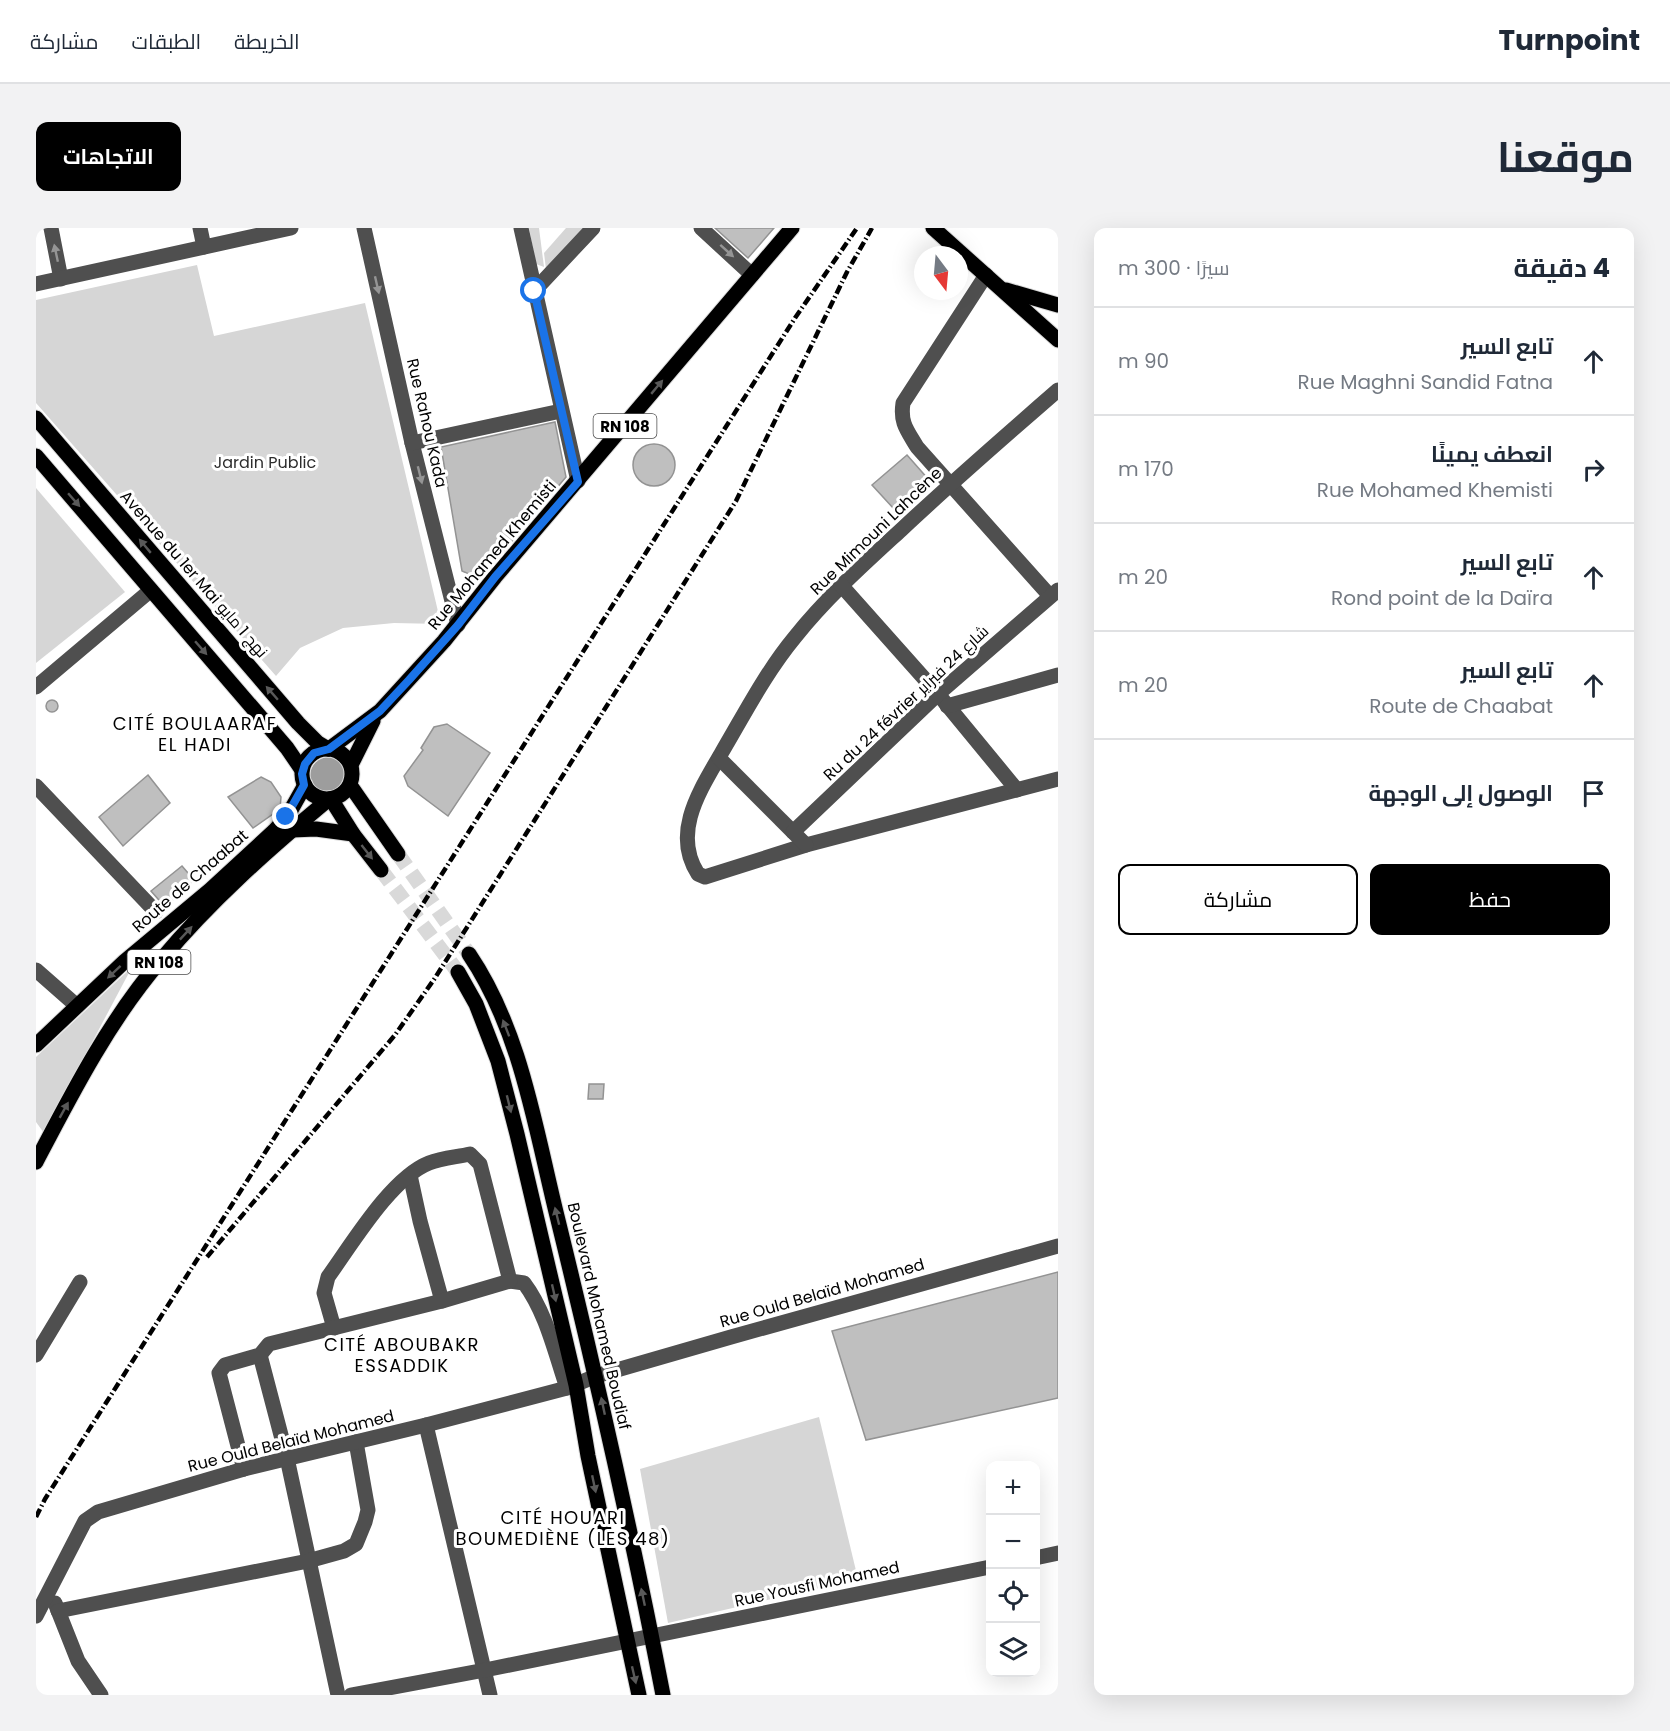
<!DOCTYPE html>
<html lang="ar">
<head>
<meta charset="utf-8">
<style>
	:root { --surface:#fff; --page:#f2f2f3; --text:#1f2937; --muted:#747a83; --line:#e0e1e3; --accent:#000 }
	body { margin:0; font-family:Poppins,Cairo,sans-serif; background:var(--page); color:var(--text); direction:rtl }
	.controls { position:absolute; right:18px; bottom:18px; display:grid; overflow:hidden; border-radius:12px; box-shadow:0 6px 24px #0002 }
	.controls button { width:54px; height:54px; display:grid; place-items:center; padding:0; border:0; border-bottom:2px solid var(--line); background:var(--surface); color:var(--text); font:30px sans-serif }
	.compass { position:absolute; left:878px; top:18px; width:54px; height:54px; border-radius:50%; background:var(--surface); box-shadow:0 6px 24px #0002; rotate:164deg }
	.stop { position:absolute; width:18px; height:18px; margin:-14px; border:4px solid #1a73e8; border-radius:50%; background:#fff }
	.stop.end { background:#1a73e8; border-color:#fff; box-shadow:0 2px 6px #0008 }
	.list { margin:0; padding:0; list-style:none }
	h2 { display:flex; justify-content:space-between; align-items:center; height:78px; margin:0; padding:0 24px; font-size:26px }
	h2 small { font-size:20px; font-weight:400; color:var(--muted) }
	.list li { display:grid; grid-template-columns:39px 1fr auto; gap:18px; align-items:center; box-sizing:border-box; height:108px; padding:0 24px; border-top:2px solid var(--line) }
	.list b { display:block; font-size:22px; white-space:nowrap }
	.list p { margin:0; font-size:20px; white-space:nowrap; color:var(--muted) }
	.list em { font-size:20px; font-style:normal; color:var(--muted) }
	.actions { display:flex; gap:12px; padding:18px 24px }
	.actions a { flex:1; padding:14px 0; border:2px solid var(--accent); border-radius:12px; text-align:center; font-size:21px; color:var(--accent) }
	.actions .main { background:var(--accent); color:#fff }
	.icon { flex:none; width:33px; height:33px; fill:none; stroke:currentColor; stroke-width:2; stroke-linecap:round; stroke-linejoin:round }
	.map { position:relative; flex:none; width:1022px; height:1467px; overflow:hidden; direction:ltr; border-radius:12px }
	header { display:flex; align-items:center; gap:36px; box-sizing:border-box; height:84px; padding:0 30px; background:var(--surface); border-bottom:2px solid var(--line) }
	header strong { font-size:28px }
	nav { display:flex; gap:33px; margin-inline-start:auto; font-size:21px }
	.intro { display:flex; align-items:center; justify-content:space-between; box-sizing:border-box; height:144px; padding:0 36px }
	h1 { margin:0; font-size:42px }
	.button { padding:15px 27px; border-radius:12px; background:var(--accent); color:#fff; font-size:21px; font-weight:700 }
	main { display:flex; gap:36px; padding:0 36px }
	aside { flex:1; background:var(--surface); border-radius:12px; box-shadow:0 6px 24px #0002 }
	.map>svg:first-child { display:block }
</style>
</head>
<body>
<header>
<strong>Turnpoint</strong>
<nav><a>الخريطة</a><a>الطبقات</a><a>مشاركة</a></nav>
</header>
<div class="intro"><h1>موقعنا</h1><a class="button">الاتجاهات</a></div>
<main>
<aside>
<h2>4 دقيقة<small>سيرًا · 300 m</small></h2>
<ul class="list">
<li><svg class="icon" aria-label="ahead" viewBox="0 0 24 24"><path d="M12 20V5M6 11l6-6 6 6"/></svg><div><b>تابع السير</b><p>Rue Maghni Sandid Fatna</p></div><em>90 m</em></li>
<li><svg class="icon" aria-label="right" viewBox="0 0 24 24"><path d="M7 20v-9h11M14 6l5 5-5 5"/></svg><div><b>انعطف يمينًا</b><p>Rue Mohamed Khemisti</p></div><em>170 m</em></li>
<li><svg class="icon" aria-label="ahead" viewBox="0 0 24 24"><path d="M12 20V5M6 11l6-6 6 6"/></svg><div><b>تابع السير</b><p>Rond point de la Daïra</p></div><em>20 m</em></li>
<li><svg class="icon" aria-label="ahead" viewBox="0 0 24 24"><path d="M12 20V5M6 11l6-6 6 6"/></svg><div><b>تابع السير</b><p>Route de Chaabat</p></div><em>20 m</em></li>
<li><svg class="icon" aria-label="arrive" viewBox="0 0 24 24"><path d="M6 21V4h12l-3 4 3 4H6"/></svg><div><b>الوصول إلى الوجهة</b></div></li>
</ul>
<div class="actions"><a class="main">حفظ</a><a>مشاركة</a></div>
</aside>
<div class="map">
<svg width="1022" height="1467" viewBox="0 0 1022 1467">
	<rect width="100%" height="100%" fill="#fff"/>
	<g fill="#d6d6d6">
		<polygon points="493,0 503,0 508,39 500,36"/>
		<polygon points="530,0 553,0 510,41 508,25"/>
		<polygon points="161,37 178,108 329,75 405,396 358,395 307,400 264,420 240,448 0,175 0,72"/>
		<polygon points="0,260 89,364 0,435"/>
		<polygon points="96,739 8,905 0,894 0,829"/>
		<polygon points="783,1189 822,1351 632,1395 604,1241"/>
	</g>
	<circle fill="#9d9d9d" cx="293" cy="548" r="19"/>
	<g fill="#bfbfbf" stroke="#939393" stroke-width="1.5">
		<polygon points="679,0 738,0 712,30"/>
		<polygon points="519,194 530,249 444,351 426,343 405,219"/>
		<circle cx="618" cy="237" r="21"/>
		<polygon points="871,227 893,252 858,281 836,257"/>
		<circle cx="16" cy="478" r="6"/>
		<polygon points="411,496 454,525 412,588 372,558 368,548 387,522 385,520 398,499"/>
		<polygon points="112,547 134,575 87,618 63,589"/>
		<polygon points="225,549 235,554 245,569 244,581 217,600 192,569"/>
		<polygon points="146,638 158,652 129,679 115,663"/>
		<polygon points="553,856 568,856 567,871 552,871"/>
		<polygon points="1022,1044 1022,1170 830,1212 796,1103"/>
	</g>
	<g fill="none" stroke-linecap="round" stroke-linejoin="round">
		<g stroke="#d9d9d9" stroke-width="15" stroke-dasharray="15 8" stroke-linecap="butt">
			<polyline points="362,626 433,726"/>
			<polyline points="345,642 422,744"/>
		</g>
		<defs>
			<g id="major">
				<polyline points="897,0 1022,112"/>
				<polyline points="970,62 1022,77"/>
				<polyline points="0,190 262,495 282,515 292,521"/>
				<polyline points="0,228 251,520 266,542"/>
				<polyline points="293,521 344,483 408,413 459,349 756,0"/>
				<circle cx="291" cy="546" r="25"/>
				<polyline points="315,537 337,493"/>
				<polyline points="314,557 362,626"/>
				<polyline points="295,571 317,606 345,642"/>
				<polyline points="256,602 280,601 317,606"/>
				<path d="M433,726C485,803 499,899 521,988C560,1147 596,1306 627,1467"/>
				<polyline points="422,744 440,776 462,833 481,906 540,1157 552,1228 603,1467"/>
				<polyline points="0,817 89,733 174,662 238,603 251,589 269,557"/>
				<path d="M0,934C36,865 74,791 125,732C175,672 233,621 293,571"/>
			</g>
		</defs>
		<use href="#major" stroke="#dbdbdb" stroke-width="17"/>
		<g stroke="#4f4f4f" stroke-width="15">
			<polyline points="15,0 25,51"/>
			<polyline points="164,0 168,19"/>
			<polyline points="328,0 376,215 422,397"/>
			<polyline points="485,0 542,253"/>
			<polyline points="665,0 716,47"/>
			<path d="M950,47L867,175C864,195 871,202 881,219L1014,368"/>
			<polyline points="0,56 255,0"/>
			<polyline points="498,63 557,0"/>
			<path d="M1022,162C969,208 916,254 865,302C828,336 791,369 759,409C730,444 709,485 686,524C665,561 635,604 662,646L669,649L770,617L1022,551"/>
			<polyline points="376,215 525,183"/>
			<polyline points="805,357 902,466 981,562"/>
			<polyline points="0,459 115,362"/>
			<polyline points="911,478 1022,447"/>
			<polyline points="683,530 757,604"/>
			<polyline points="0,558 120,684"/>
			<polyline points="770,617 757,604 902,466 1022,362"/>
			<polyline points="0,742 41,778"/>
			<polyline points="374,947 384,993 406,1073"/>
			<path d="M298,1100L288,1065L292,1049C316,1016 355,950 393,935C406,930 421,929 434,926L444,936L474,1053L488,1055C510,1084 519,1125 531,1160"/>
			<polyline points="0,1127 44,1054"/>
			<polyline points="224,1127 251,1230 302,1467"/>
			<polyline points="390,1197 454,1467"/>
			<polyline points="208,1241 183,1145 189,1137 224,1127 233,1116 406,1073 474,1053"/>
			<polyline points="999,1330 1022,1325"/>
			<polyline points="19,1375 42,1433 65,1467"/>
			<polyline points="22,1383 272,1333 308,1323 320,1316 329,1294 332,1282 320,1214"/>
			<polyline points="0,1388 49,1293 62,1284 208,1241 390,1197 531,1160 560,1148 695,1109 1022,1018"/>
			<polyline points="315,1467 449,1442 954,1339"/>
		</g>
		<use href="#major" stroke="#000" stroke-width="15"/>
		<g stroke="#000" stroke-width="4.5" stroke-dasharray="9 3 1.5 3" stroke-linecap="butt">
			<polyline points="171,1029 359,807 399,750 700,273 811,44 836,0"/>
			<polyline points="0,1289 9,1271 759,90 821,0"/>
		</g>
	</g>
	<defs><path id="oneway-solid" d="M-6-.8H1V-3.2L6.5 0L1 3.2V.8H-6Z" transform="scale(1.5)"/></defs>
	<g fill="#959595">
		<use href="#oneway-solid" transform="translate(691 23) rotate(42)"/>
		<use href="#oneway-solid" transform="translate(20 25) rotate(-102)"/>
		<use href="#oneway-solid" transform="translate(341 57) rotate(77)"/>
		<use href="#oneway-solid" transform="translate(384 247) rotate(76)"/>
	</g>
	<g fill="#595959">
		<use href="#oneway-solid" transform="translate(621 159) rotate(-50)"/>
		<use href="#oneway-solid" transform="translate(38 272) rotate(49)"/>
		<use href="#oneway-solid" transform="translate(109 318) rotate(-130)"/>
		<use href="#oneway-solid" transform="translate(165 420) rotate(49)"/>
		<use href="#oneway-solid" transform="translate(236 465) rotate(-131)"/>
		<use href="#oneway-solid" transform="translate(331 624) rotate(52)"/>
		<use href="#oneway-solid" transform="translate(150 705) rotate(-47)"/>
		<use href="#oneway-solid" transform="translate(78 744) rotate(137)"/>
		<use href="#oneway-solid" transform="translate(470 800) rotate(-111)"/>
		<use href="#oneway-solid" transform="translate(473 876) rotate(76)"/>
		<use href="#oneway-solid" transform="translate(28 882) rotate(-61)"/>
		<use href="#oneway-solid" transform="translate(521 988) rotate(-104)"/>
		<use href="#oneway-solid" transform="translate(518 1065) rotate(77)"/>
		<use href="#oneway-solid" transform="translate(567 1178) rotate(-102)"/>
		<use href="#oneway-solid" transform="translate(558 1256) rotate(78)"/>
		<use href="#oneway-solid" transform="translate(607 1369) rotate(-102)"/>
		<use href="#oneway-solid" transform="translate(598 1447) rotate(77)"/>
	</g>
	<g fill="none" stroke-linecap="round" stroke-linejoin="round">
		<polyline stroke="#1a73e8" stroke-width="8" points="250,589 268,557 266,546 269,536 278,525 293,521 344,483 373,452 422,397 459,349 542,254 498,63"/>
	</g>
	<g text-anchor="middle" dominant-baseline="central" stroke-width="6" stroke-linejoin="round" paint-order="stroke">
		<g fill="#fff" stroke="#4c4c4c" stroke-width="1.5">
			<rect x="557.5" y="186" width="63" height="24" rx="4.5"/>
			<rect x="91.5" y="722" width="63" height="24" rx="4.5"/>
		</g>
		<g font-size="15" font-weight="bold" fill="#000">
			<text x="589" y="198">RN 108</text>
			<text x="123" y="734">RN 108</text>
		</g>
		<g font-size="16" fill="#000" stroke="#fff">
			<text transform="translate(391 195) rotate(77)">Rue Rahou Kada</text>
			<text transform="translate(840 303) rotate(-44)">Rue Mimouni Lahcène</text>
			<text transform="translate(456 327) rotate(-50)">Rue Mohamed Khemisti</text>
			<text transform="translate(158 346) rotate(49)">Avenue du 1er Mai نهج 1 مايو</text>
			<text transform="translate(870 475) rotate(-43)">Ru du 24 février شارع 24 فبراير</text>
			<text transform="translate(154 653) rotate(-41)">Route de Chaabat</text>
			<text transform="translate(786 1065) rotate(-16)">Rue Ould Belaïd Mohamed</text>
			<text transform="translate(563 1088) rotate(77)">Boulevard Mohamed Boudiaf</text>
			<text transform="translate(255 1213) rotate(-14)">Rue Ould Belaïd Mohamed</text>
			<text transform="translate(781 1356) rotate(-12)">Rue Yousfi Mohamed</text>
		</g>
		<g font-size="16" fill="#2d2d2d" stroke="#fff">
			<text x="229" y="234">Jardin Public</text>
		</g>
		<g font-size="18" letter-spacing="1.5" fill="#000" stroke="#fff">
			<text x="159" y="495">CITÉ BOULAARAF<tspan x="159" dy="21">EL HADI</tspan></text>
			<text x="366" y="1116">CITÉ ABOUBAKR<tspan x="366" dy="21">ESSADDIK</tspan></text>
			<text x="527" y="1289">CITÉ HOUARI<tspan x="527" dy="21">BOUMEDIÈNE (LES 48)</tspan></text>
		</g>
	</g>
</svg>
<div class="controls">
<button>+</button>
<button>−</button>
<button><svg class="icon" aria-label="locate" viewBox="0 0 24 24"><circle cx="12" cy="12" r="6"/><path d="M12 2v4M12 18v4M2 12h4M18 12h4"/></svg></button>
<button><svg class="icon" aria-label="layers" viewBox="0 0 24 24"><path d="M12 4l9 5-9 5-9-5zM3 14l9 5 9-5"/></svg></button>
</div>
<svg class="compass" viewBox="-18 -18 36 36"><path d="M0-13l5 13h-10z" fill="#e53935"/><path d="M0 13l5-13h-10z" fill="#747a83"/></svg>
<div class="stop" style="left:498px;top:63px"></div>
<div class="stop end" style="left:250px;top:589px"></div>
</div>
</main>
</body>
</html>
